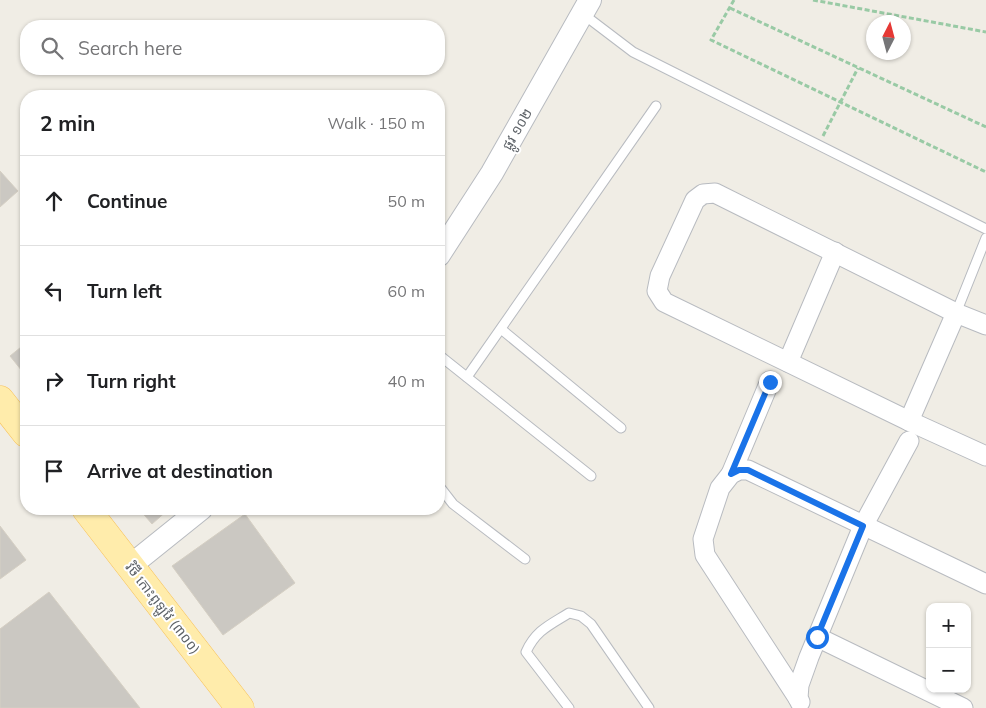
<!DOCTYPE html>
<html lang="en">
<head>
<meta charset="utf-8">
<style>
	:root { --surface:#fff; --page:#f2f2f2; --text:#202124; --muted:#757577; --line:#e0e0e0 }
	body { margin:0; font-family:Mulish,"Noto Sans Khmer",sans-serif; background:var(--page); color:var(--text) }
	.controls { position:absolute; right:15px; bottom:15px; display:grid; overflow:hidden; border-radius:10px; box-shadow:0 1px 4px #0004 }
	.controls button { width:45px; height:45px; display:grid; place-items:center; padding:0; border:0; border-bottom:1px solid var(--line); background:var(--surface); color:var(--text); font:25px sans-serif }
	.compass { position:absolute; left:866px; top:15px; width:45px; height:45px; border-radius:50%; background:var(--surface); box-shadow:0 1px 4px #0004; rotate:6deg }
	.stop { position:absolute; width:15px; height:15px; margin:-11px; border:4px solid #1a73e8; border-radius:50%; background:#fff }
	.stop.end { background:#1a73e8; border-color:#fff; box-shadow:0 1px 5px #0008 }
	.list { margin:0; padding:0; list-style:none }
	h2 { display:flex; justify-content:space-between; align-items:center; height:65px; margin:0; padding:0 20px; font-size:21px }
	h2 small { font-size:16px; font-weight:400; color:var(--muted) }
	.list li { display:grid; grid-template-columns:32px 1fr auto; gap:15px; align-items:center; box-sizing:border-box; height:90px; padding:0 20px; border-top:1px solid var(--line) }
	.list b { display:block; font-size:19px; white-space:nowrap }
	.list em { font-size:16px; font-style:normal; color:var(--muted) }
	.icon { flex:none; width:28px; height:28px; fill:none; stroke:currentColor; stroke-width:2; stroke-linecap:round; stroke-linejoin:round }
	.map { position:relative; flex:none; width:986px; height:708px; overflow:hidden }
	.search { position:absolute; background:var(--surface); box-shadow:0 1px 4px #0004; left:20px; top:20px; width:425px; height:55px; display:flex; align-items:center; gap:12px; box-sizing:border-box; padding:0 18px; border-radius:20px; color:var(--muted); font-size:19px }
	.panel { position:absolute; background:var(--surface); box-shadow:0 1px 4px #0004; left:20px; top:90px; width:425px; height:425px; border-radius:20px }
	.map>svg:first-child { display:block }
</style>
</head>
<body>
<div class="map">
<svg width="986" height="708" viewBox="0 0 986 708">
	<rect width="100%" height="100%" fill="#f0ede5"/>
	<g fill="#cbc8c2" stroke="#d5cfc3">
		<polygon points="0,171 18,191 0,207"/>
		<polygon points="26,343 26,376 10,356"/>
		<polygon points="139,509 169,509 152,524"/>
		<polygon points="245,514 295,583 223,635 172,566"/>
		<polygon points="0,526 26,560 0,579"/>
		<polygon points="49,592 140,708 0,708 0,629"/>
	</g>
	<g fill="none" stroke-linecap="round" stroke-linejoin="round">
		<defs>
			<g id="service">
				<polyline points="583,14 633,52 986,229"/>
				<polyline points="956,313 986,238"/>
				<polyline points="501,329 621,428"/>
				<polyline points="439,355 591,476"/>
				<polyline points="467,377 656,106"/>
				<polyline points="439,486 453,504 525,559"/>
				<path d="M569,708L526,652C536,630 550,625 569,613L581,616L591,624L649,708"/>
			</g>
			<g id="minor">
				<polyline points="986,325 956,313 715,193 703,194 695,200 660,276 657,291 664,302 909,421 986,456"/>
				<polyline points="788,362 835,252"/>
				<polyline points="909,421 956,313"/>
				<polyline points="731,474 770,381"/>
				<polyline points="817,637 963,708"/>
				<polyline points="798,698 705,555 703,539 720,488 731,474 739,470 748,470 986,584"/>
				<polyline points="800,702 798,698 799,685 809,657 863,526 909,441"/>
			</g>
			<g id="tertiary">
				<polyline points="439,255 492,173 590,0"/>
				<polyline points="130,566 201,509"/>
			</g>
			<g id="primary">
				<polyline points="0,400 26,433"/>
				<polyline points="86,509 240,708"/>
			</g>
		</defs>
		<use href="#service" stroke="#b8bbc0" stroke-width="11"/>
		<use href="#minor" stroke="#b8bbc0" stroke-width="21"/>
		<use href="#tertiary" stroke="#b8bbc0" stroke-width="24"/>
		<use href="#primary" stroke="#f8c157" stroke-width="29"/>
		<g stroke="#99caa5" stroke-width="3" stroke-dasharray="5 2.5" stroke-linecap="butt">
			<polyline points="734,0 711,40 986,172"/>
			<polyline points="813,0 986,32"/>
			<polyline points="730,8 986,127"/>
			<polyline points="823,136 858,68"/>
		</g>
		<use href="#service" stroke="#fff" stroke-width="9"/>
		<use href="#minor" stroke="#fff" stroke-width="19"/>
		<use href="#tertiary" stroke="#fff" stroke-width="22"/>
		<use href="#primary" stroke="#ffecab" stroke-width="28"/>
	</g>
	<g fill="none" stroke-linecap="round" stroke-linejoin="round">
		<polyline stroke="#1a73e8" stroke-width="6" points="770,382 731,474 739,470 748,470 863,526 817,637"/>
	</g>
	<g text-anchor="middle" dominant-baseline="central" stroke-width="4" stroke-linejoin="round" paint-order="stroke">
		<g font-size="14" fill="#5d6267" stroke="#fff">
			<text transform="translate(517 129) rotate(-60)">ផ្លូវ ១០២</text>
			<text transform="translate(163 608) rotate(52)">វិថី កោះពូឡូវៃ (៣០០)</text>
		</g>
	</g>
</svg>
<div class="controls">
<button>+</button>
<button>−</button>
</div>
<svg class="compass" viewBox="-18 -18 36 36"><path d="M0-13l5 13h-10z" fill="#e53935"/><path d="M0 13l5-13h-10z" fill="#757577"/></svg>
<div class="stop" style="left:817px;top:637px"></div>
<div class="stop end" style="left:770px;top:382px"></div>
<div class="search"><svg class="icon" aria-label="search" viewBox="0 0 24 24"><circle cx="10" cy="10" r="6"/><path d="M15 15l6 6"/></svg>Search here</div>
<section class="panel">
<h2>2 min<small>Walk · 150 m</small></h2>
<ul class="list">
<li><svg class="icon" aria-label="ahead" viewBox="0 0 24 24"><path d="M12 20V5M6 11l6-6 6 6"/></svg><div><b>Continue</b></div><em>50 m</em></li>
<li><svg class="icon" aria-label="left" viewBox="0 0 24 24"><path d="M17 20v-9H6M10 6l-5 5 5 5"/></svg><div><b>Turn left</b></div><em>60 m</em></li>
<li><svg class="icon" aria-label="right" viewBox="0 0 24 24"><path d="M7 20v-9h11M14 6l5 5-5 5"/></svg><div><b>Turn right</b></div><em>40 m</em></li>
<li><svg class="icon" aria-label="arrive" viewBox="0 0 24 24"><path d="M6 21V4h12l-3 4 3 4H6"/></svg><div><b>Arrive at destination</b></div></li>
</ul>
</section>
</div>
</body>
</html>
